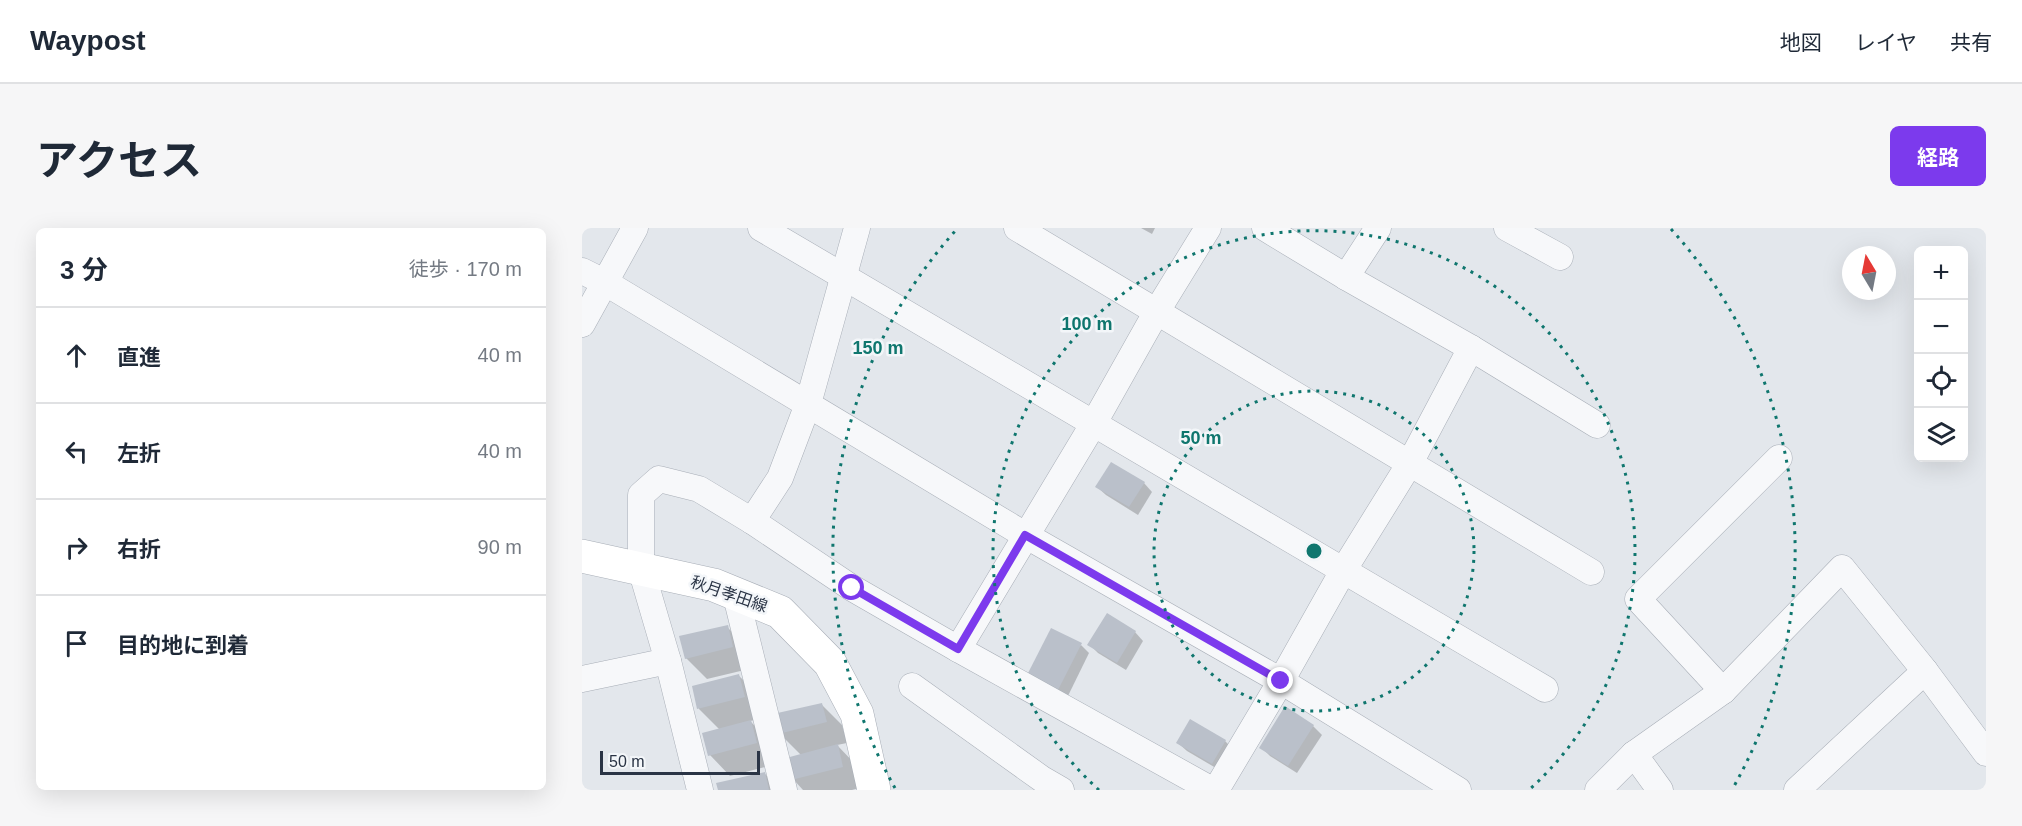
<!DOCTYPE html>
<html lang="ja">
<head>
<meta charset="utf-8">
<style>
	:root { --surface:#fff; --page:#f6f6f7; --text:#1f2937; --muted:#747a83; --line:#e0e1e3; --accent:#7c3aed }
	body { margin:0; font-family:Helvetica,"Noto Sans JP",sans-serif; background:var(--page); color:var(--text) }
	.controls { position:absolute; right:18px; top:18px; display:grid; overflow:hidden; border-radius:9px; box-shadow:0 6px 24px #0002 }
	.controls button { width:54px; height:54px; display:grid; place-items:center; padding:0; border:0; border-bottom:2px solid var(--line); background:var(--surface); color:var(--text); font:30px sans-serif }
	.compass { position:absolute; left:1260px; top:18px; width:54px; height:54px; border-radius:50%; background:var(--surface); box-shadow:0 6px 24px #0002; rotate:350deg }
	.scale { position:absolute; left:18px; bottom:15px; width:160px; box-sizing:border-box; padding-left:6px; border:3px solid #2a3445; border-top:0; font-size:16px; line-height:21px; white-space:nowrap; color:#2a3445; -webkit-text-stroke:4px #f3f6f9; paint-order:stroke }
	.stop { position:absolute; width:18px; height:18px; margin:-14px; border:4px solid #7c3aed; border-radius:50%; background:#fff }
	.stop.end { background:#7c3aed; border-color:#fff; box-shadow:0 2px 6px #0008 }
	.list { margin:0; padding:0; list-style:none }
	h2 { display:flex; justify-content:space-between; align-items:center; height:78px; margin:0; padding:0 24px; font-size:26px }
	h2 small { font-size:20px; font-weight:400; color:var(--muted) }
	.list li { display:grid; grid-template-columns:39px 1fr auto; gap:18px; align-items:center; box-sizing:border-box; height:96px; padding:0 24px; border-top:2px solid var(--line) }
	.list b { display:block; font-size:22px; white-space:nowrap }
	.list em { font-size:20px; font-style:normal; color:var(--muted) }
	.icon { flex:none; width:33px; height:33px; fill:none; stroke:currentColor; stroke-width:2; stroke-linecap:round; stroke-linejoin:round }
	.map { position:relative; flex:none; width:1404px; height:562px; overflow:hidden; border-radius:9px }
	header { display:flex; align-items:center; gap:36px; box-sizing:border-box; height:84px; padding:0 30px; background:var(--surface); border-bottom:2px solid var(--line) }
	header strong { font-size:28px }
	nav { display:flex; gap:33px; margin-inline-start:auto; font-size:21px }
	.intro { display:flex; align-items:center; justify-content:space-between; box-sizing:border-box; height:144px; padding:0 36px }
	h1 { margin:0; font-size:42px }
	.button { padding:15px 27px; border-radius:9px; background:var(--accent); color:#fff; font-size:21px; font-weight:700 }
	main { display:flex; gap:36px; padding:0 36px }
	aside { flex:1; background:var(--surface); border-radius:9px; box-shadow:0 6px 24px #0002 }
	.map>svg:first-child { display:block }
</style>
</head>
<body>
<header>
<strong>Waypost</strong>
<nav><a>地図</a><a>レイヤ</a><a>共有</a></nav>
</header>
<div class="intro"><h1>アクセス</h1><a class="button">経路</a></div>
<main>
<aside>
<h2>3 分<small>徒歩 · 170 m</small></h2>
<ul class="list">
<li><svg class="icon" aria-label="ahead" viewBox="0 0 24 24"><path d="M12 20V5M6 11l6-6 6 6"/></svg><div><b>直進</b></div><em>40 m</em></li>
<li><svg class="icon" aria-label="left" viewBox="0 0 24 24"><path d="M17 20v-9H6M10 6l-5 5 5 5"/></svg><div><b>左折</b></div><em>40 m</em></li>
<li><svg class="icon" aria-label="right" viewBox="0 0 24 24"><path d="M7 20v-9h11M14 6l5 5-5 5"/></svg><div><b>右折</b></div><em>90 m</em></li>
<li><svg class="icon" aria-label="arrive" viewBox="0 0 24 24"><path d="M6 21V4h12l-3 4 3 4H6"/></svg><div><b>目的地に到着</b></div></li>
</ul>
</aside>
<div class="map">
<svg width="1404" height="562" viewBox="0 0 1404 562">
	<rect width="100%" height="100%" fill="#e3e7ec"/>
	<g fill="#0003">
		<polygon points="559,0 573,0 570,6"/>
		<polygon points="562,255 570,264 556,287 524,267 515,259"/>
		<polygon points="145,399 166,420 171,440 125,451 104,430"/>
		<polygon points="553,404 561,413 544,442 516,425 507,416"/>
		<polygon points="499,417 507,425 484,472 454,457"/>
		<polygon points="157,448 178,468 183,490 168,493 190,515 195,536 148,548 128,527 138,502 117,481 111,459"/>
		<polygon points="239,476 260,497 265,515 255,517 276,539 281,559 270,562 221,562 211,551 219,527 197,505"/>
		<polygon points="609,493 643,513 652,522 639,543 605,523 596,515"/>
		<polygon points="731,498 740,507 715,545 688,528 679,519"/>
		<polygon points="183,546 199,562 137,562"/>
	</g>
	<g fill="#bac0ca">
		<polygon points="529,234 563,254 547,279 513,259"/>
		<polygon points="525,385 554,403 535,435 505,417"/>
		<polygon points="146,397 151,419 103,431 97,408"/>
		<polygon points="469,400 500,415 475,464 444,449"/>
		<polygon points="157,446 163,469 115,481 110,458"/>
		<polygon points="240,475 245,494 196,506 191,486"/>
		<polygon points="703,478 732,497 706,538 677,520"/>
		<polygon points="608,491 644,512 630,536 594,515"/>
		<polygon points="169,492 175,515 126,528 120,505"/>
		<polygon points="256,516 261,539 209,552 204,530"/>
		<polygon points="183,544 187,562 136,562 134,555"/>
	</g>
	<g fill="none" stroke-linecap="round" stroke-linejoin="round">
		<defs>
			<g id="street">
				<polyline points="179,0 963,461"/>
				<polyline points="435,0 1009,344"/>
				<polyline points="683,0 764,49 889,120 1015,197"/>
				<polyline points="925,0 978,29"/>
				<polyline points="0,43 24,55 443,307 699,453 876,562"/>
				<polyline points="764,49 796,0"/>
				<polyline points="0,96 53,0"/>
				<polyline points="170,293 198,250 226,176 275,0"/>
				<polyline points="153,364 202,562"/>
				<polyline points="376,421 512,195 575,83 626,0"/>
				<polyline points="0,451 86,433"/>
				<polyline points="330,458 460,551 479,562"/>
				<polyline points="1141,463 1056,371 1197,230"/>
				<polyline points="1052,526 1078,562"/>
				<polyline points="118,562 86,433 59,341 59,267 77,251 117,261 170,293 270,360 376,421 630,562"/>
				<polyline points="634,562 699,453 761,343 828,235 889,120"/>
				<polyline points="1016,562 1052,526 1141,463 1260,340 1343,443 1404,525"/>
				<polyline points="1215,562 1343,443"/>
			</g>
			<polyline id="secondary" points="0,328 132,357 198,384 248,435 275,486 292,562"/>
		</defs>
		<use href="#street" stroke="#a8aeb7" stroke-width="27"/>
		<use href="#secondary" stroke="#a8aeb7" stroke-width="34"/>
		<use href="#street" stroke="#f7f8fa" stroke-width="26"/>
		<use href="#secondary" stroke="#fff" stroke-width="33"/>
	</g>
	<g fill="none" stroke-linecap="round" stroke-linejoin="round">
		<polyline stroke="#7c3aed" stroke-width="8" points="270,360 376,421 443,307 699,453"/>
	</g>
	<g fill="none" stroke="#0f766e" stroke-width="3" stroke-dasharray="3 6">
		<circle cx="732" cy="323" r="160"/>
		<path d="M517 562A321 321 0 1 1 947 562"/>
		<path d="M313 560A481 481 0 0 1 375 1M1089 1A481 481 0 0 1 1151 560"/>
	</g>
	<g text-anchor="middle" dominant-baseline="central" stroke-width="5" stroke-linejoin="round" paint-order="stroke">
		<g font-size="16" fill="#2a3445" stroke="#f3f6f9">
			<text transform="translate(147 366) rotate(19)">秋月孝田線</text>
		</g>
	</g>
	<circle cx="732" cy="323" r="9" fill="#0f766e" stroke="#f3f6f9" stroke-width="3"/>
	<g font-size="18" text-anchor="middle" font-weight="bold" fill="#0f766e" stroke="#f3f6f9" stroke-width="5" stroke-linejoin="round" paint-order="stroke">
		<text x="505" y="102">100 m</text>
		<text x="296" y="126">150 m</text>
		<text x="619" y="216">50 m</text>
	</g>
</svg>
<div class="controls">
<button>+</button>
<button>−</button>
<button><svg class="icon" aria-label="locate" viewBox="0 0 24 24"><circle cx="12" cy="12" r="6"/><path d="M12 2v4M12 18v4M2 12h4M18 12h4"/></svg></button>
<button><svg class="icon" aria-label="layers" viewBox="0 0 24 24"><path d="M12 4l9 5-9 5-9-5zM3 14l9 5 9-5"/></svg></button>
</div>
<svg class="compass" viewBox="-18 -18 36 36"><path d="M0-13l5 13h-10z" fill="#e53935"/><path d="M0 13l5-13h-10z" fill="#747a83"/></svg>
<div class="scale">50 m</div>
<div class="stop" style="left:270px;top:360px"></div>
<div class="stop end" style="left:699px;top:453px"></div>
</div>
</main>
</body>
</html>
